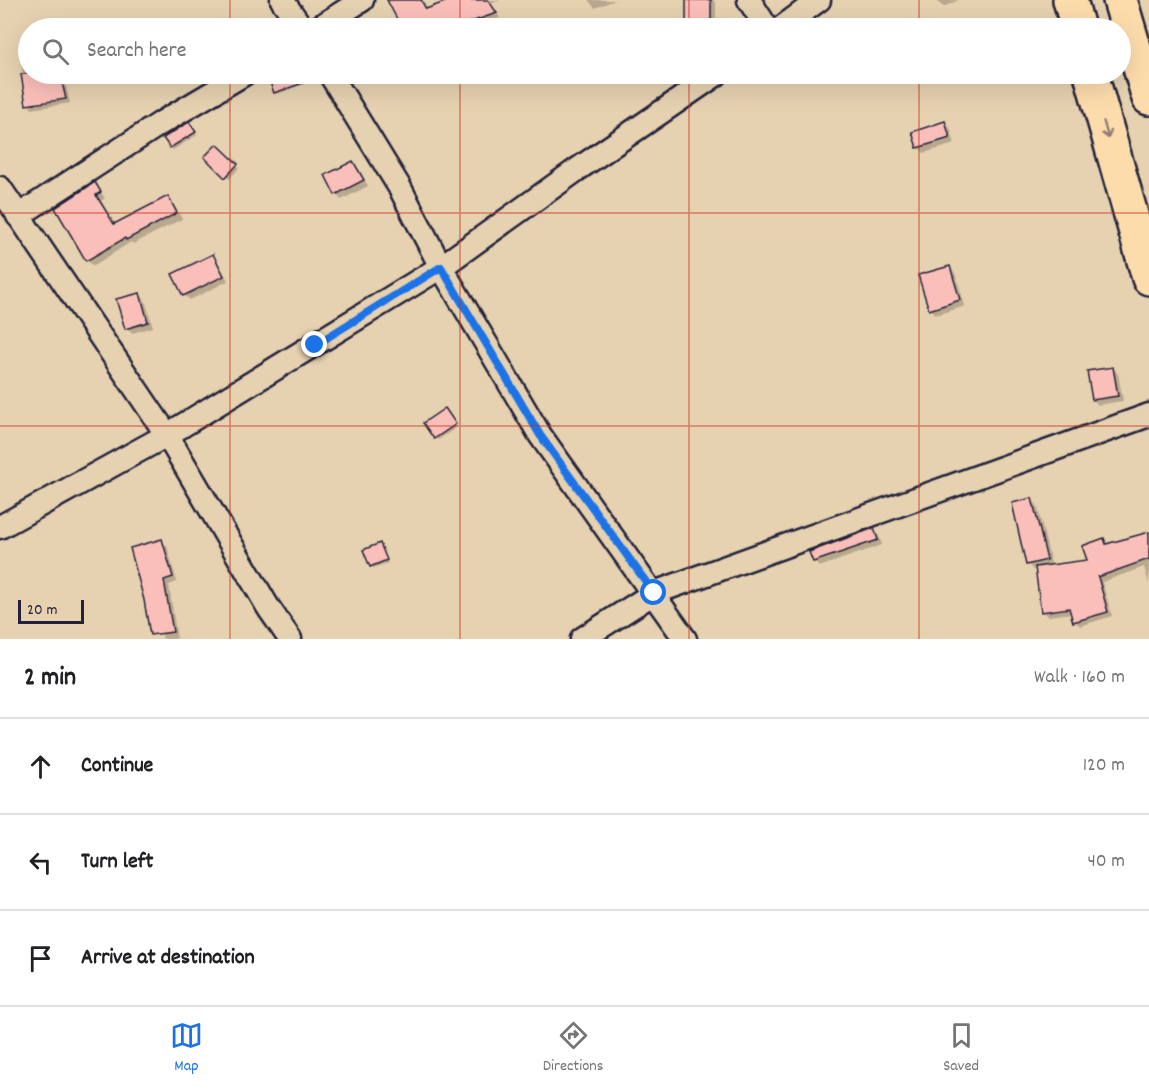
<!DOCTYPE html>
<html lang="en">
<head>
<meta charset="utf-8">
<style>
	:root { --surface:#fff; --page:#f6f6f6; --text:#202124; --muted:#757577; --line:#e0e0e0; --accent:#1a73e8 }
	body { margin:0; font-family:Dekko,sans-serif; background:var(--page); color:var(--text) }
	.scale { position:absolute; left:18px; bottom:15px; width:66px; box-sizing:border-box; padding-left:6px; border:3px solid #22223b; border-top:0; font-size:16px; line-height:21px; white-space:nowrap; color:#22223b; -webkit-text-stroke:4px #e6d2b1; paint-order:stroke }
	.stop { position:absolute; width:18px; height:18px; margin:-14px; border:4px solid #1a73e8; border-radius:50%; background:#fff }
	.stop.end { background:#1a73e8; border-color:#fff; box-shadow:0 2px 6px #0008 }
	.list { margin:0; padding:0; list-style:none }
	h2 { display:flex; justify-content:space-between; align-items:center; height:78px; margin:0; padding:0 24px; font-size:26px }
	h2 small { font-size:20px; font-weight:400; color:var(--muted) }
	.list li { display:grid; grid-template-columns:39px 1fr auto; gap:18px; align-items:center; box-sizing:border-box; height:96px; padding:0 24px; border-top:2px solid var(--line) }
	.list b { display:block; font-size:22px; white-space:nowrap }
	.list em { font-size:20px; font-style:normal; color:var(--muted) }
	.icon { flex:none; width:33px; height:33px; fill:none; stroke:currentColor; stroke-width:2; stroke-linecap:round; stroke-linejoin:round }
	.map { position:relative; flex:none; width:1149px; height:639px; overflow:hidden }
	.search { position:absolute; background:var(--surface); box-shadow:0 6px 24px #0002; left:18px; right:18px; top:18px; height:66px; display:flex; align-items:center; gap:15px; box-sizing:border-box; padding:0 21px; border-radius:33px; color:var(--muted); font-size:22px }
	.sheet { height:366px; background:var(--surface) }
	nav { display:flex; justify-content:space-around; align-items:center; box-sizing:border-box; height:84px; border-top:2px solid var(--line); background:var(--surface); font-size:16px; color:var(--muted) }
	nav a { display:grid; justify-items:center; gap:3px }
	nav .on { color:var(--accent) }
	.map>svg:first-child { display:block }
</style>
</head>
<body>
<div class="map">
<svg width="1149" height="639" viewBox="0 0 1149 639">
	<rect width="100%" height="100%" fill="#e6d2b1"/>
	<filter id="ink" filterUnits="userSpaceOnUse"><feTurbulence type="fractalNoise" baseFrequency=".0167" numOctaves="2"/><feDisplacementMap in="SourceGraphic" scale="12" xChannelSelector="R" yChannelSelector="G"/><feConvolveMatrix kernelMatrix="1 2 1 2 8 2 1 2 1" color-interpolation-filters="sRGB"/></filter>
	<g filter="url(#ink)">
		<g fill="#0003">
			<polygon points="389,0 423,0 428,10 455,0 500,0 491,4 500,18 471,28 403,28"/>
			<polygon points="588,0 615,0 595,8"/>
			<polygon points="687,0 713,0 716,3 716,28 692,28 687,22"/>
			<polygon points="936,0 959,0 943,7"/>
			<polygon points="28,61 28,74 63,74 70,103 32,109 28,104 21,62"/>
			<polygon points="298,86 278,94 277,93"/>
			<polygon points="944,123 950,128 955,144 924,153 919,148 914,133"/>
			<polygon points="191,126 197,135 173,150 165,138"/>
			<polygon points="217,146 239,168 229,179 206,157"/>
			<polygon points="353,162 358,168 368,186 341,200 336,194"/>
			<polygon points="95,184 105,198 101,201 115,225 168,197 173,203 182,219 133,244 131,242 93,266 87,260"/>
			<polygon points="213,256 218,261 228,281 190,300 184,295"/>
			<polygon points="949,268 955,273 965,306 936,315 931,309"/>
			<polygon points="139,294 145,300 153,327 132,333 126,328"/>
			<polygon points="1113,368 1118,374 1123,401 1098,405 1093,399"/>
			<polygon points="447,412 457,427 438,440 425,423"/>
			<polygon points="1032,500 1037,505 1052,567 1089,561 1104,540 1109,545 1149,534 1149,584 1144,567 1102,582 1112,616 1080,626 1075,621 1072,613 1048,616 1043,611 1037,569 1033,570 1028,564"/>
			<polygon points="873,530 879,536 882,545 819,567 814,561"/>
			<polygon points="162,541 167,546 177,582 169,585 177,639 163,639 149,591"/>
			<polygon points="380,545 388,563 373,568 371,566"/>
		</g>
		<g fill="#fbbfb9" stroke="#22223b" stroke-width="1.5">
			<polygon points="387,0 421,0 426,9 450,0 488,0 497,13 453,28 399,28 398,21"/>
			<rect x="686" y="0" width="25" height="23"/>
			<polygon points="21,74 60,74 66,99 26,105"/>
			<polygon points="279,74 317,74 318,78 274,93 268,77"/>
			<polygon points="945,121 950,138 917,148 912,132"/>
			<polygon points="189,122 196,132 170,148 163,138"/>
			<polygon points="217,144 238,164 225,178 204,157"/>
			<polygon points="353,161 364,180 335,195 325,175"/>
			<polygon points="95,182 101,192 96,195 114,224 168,196 177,213 126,240 125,238 86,261 55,208"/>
			<polygon points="213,254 224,276 183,296 172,274"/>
			<polygon points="950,266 960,300 929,310 918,275"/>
			<polygon points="140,293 148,322 125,329 116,299"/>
			<polygon points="1113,367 1118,396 1092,400 1087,371"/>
			<polygon points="445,408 456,424 434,439 423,423"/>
			<polygon points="1032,498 1047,560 1026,565 1012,503"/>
			<polygon points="874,528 878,540 813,562 809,552"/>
			<polygon points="1149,532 1149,559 1098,577 1108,612 1073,622 1069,608 1041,612 1035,567 1087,560 1082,546 1104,538 1106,544"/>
			<polygon points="162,539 173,577 164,580 173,632 150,635 144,600 130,548"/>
			<polygon points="380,543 387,560 370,567 363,550"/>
		</g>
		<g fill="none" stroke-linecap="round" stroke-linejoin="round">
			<defs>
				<g id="minor">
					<polyline points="282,0 302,28"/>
					<polyline points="749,0 767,28"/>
					<polyline points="318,28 362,0"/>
					<polyline points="781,28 819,0"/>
					<polyline points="330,74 400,188 441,267 540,435 685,639"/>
					<polyline points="0,188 167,435 268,607 290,639"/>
					<polyline points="18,216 161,123 244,74"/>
					<polyline points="0,527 167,435 441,267 575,171 717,74"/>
					<polyline points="582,639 654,593 1149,415"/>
				</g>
				<g id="trunk">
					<polyline points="1070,0 1078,28"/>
					<polyline points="1120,0 1149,98"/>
					<polyline points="1091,74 1149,278"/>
				</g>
			</defs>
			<use href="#minor" stroke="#22223b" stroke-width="27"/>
			<use href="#trunk" stroke="#22223b" stroke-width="38"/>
			<use href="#minor" stroke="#e6d2b1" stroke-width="22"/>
			<use href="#trunk" stroke="#fddcac" stroke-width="33"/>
		</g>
		<defs><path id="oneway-shaft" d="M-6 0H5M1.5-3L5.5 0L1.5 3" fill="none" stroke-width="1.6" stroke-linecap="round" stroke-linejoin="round" transform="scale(1.5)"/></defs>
		<use stroke="#907f74" href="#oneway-shaft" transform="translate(1106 130) rotate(74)"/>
	</g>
	<g fill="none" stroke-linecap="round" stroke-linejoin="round" filter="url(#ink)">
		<polyline stroke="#1a73e8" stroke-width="8" points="315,345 441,267 540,435 654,593"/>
	</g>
	<path fill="none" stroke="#c8321e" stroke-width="1.5" stroke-opacity="0.55" d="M230,0V28M460,0V28M689,0V28M919,0V28M230,74V639M460,74V639M689,74V639M919,74V639M0,213H1149M0,426H1149"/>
</svg>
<div class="scale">20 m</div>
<div class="stop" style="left:654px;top:593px"></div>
<div class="stop end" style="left:315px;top:345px"></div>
<div class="search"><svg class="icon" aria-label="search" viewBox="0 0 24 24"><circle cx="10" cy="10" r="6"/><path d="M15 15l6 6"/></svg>Search here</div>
</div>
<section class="sheet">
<h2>2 min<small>Walk · 160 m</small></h2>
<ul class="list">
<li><svg class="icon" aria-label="ahead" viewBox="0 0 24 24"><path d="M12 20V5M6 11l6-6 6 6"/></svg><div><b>Continue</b></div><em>120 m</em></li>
<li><svg class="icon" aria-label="left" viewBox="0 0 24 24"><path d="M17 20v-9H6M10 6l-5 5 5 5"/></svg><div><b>Turn left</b></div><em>40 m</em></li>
<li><svg class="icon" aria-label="arrive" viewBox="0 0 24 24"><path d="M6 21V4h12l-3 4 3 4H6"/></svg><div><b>Arrive at destination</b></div></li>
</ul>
</section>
<nav>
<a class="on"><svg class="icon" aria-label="map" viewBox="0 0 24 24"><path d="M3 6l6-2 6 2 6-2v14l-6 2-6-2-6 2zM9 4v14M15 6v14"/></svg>Map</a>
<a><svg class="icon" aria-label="directions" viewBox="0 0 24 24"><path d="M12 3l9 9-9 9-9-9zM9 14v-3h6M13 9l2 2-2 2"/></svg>Directions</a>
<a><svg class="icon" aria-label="saved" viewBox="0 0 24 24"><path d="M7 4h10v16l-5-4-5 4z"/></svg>Saved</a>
</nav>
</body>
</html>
